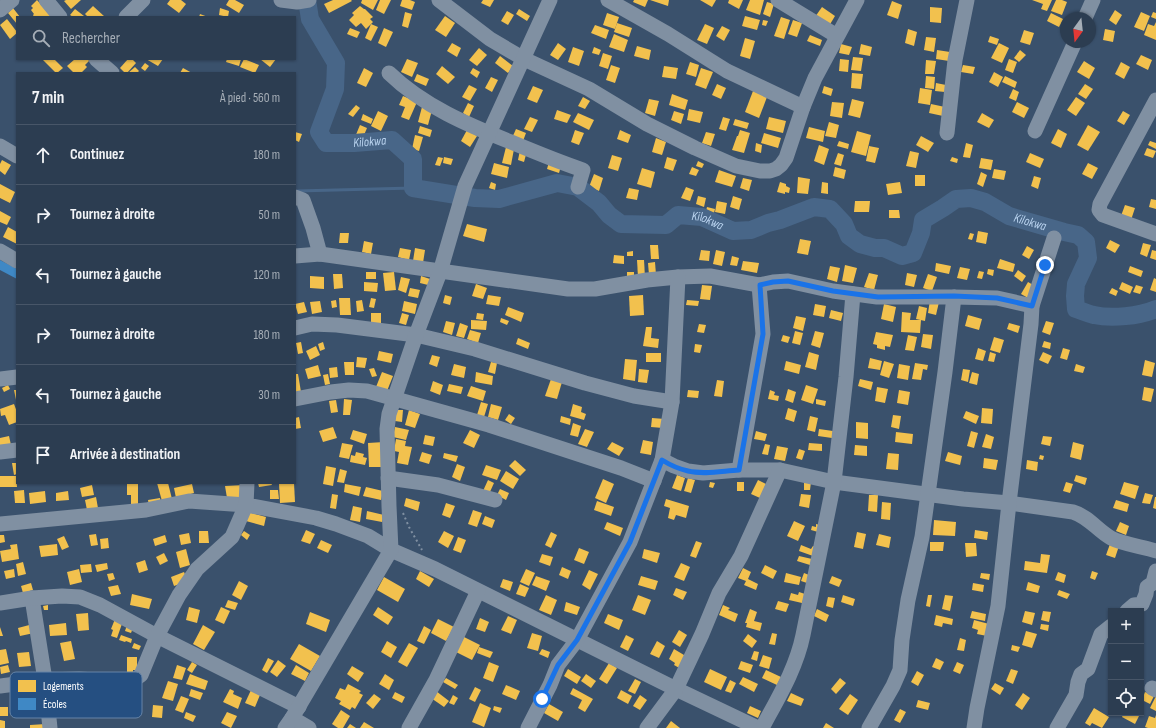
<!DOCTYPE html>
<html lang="fr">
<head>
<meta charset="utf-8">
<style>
	:root { --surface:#2c3d51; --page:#344458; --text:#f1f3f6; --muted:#a6aeb7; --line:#485668 }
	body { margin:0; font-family:"Sofia Sans Condensed",sans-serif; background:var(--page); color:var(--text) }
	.controls { position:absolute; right:12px; bottom:12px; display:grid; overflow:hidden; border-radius:0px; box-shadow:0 1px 3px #0004 }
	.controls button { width:36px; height:36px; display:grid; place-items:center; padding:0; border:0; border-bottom:1px solid var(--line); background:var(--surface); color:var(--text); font:20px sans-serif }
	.compass { position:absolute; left:1060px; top:12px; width:36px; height:36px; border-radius:50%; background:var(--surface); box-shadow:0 1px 3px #0004; rotate:195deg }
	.stop { position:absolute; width:12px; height:12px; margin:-9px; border:3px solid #1a73e8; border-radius:50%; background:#fff }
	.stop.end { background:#1a73e8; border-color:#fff; box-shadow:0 1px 4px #0008 }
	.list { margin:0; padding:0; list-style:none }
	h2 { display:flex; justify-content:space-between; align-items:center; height:52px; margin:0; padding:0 16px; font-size:17px }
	h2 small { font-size:13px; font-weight:400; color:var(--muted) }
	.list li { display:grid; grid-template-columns:26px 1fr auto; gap:12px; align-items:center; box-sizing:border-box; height:60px; padding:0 16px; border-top:1px solid var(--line) }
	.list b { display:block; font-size:15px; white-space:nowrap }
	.list em { font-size:13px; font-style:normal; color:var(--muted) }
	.icon { flex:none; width:22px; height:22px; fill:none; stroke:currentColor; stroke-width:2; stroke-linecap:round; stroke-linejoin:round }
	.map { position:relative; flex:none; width:1156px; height:728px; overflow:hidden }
	.search { position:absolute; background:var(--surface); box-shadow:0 1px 3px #0004; left:16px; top:16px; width:280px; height:44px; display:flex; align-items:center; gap:10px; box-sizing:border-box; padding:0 14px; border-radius:0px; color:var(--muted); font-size:15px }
	.panel { position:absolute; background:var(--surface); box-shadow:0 1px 3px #0004; left:16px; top:72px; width:280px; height:412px; border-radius:0px }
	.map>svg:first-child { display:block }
</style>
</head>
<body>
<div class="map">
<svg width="1156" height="728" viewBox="0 0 1156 728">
	<rect width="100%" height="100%" fill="#3a516c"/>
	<g fill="#f2c14e">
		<polygon points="37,0 52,17 34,17 33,15 34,14 31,10 33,8 31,6"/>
		<polygon points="66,0 81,0 71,9 64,1"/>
		<polygon points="170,0 181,0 186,4 179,13 167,4"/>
		<polygon points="229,0 235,0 244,5 239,13 226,5"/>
		<polygon points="333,0 351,0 352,1 329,13 324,4"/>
		<polygon points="362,0 378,0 373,10 361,3"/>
		<polygon points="380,0 391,0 384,14 376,10"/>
		<polygon points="402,0 410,0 415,2 412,10 400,6"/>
		<polygon points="483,0 494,0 490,7 481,3"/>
		<polygon points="634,0 648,0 645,7 633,2"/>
		<polygon points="650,0 669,0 668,6"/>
		<polygon points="700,0 716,0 712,7"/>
		<polygon points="729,0 743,0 739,9 728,3"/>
		<polygon points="750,0 764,0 760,15 746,10"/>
		<polygon points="1032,0 1052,0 1047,11 1041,9 1043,4"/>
		<polygon points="1056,0 1062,0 1067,2 1062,15 1051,11"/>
		<polygon points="892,1 902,5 898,19 887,15"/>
		<polygon points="767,2 774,4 770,17 763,14"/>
		<polygon points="93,6 105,17 88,17 85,14"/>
		<polygon points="360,6 364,9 365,9 373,17 370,19 373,22 366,29 361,23 356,27 349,20 354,15 352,13"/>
		<polygon points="822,7 835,16 829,26 815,17"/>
		<polygon points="930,7 942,8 941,23 930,22"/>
		<polygon points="13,8 20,17 17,17 17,24 8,13"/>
		<polygon points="220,8 229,11 228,17 219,15"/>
		<polygon points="75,9 84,16 83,17 73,17 70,15"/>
		<polygon points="519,9 530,16 527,21 516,14"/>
		<polygon points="1115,10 1122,15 1116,25 1109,20"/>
		<polygon points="507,11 514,15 508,25 501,21"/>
		<polygon points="405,12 412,14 408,28 402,26"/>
		<polygon points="1141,12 1150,16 1144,31 1134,27"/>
		<polygon points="1153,12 1156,13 1156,19 1151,17"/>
		<polygon points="607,13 619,17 615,29 603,25"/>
		<polygon points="1051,13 1063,19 1059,27 1047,21"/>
		<polygon points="200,14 208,17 199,17"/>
		<polygon points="445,16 455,23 446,37 435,30"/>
		<polygon points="745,16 760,20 757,30 742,26"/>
		<polygon points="781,17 790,20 784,39 774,36"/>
		<polygon points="7,19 17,32 17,33 10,39 0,25"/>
		<polygon points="763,20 768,21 766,26 762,25"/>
		<polygon points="793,20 802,23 797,37 788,34"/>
		<polygon points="1156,22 1156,40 1144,35 1148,24 1154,26"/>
		<polygon points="617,23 632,28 629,37 614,32"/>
		<polygon points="371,24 378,27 371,41 365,38"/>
		<polygon points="705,24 714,28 707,44 697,40"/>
		<polygon points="595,25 609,30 606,39 591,33"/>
		<polygon points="722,26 730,30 724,41 716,36"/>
		<polygon points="350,28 360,32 357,38 347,34"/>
		<polygon points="384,28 393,32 386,47 378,43"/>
		<polygon points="908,29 917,32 914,46 905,43"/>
		<polygon points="1105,29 1115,31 1113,42 1103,40"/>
		<polygon points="1024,30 1034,33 1030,45 1020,42"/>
		<polygon points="614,34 628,40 624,52 609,47"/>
		<polygon points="810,35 822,40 820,46 807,41"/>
		<polygon points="990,36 999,39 997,45 988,42"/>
		<polygon points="926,37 936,38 934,52 924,50"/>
		<polygon points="745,38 755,41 750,59 740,56"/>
		<polygon points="452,43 461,48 457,57 447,51"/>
		<polygon points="558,43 566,49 558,60 550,55"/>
		<polygon points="999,43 1009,48 1002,63 991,58"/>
		<polygon points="841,44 852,47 849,55 839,53"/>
		<polygon points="861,44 872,47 870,56 859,54"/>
		<polygon points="637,46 651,50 649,60 634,56"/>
		<polygon points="573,47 584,51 579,66 568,62"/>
		<polygon points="594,47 601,50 599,55 592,53"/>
		<polygon points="479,48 487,55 477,66 469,60"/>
		<polygon points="937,50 950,52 949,61 936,59"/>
		<polygon points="1020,50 1026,55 1019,62 1014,58"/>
		<polygon points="603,53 612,56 608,69 599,66"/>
		<polygon points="1141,55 1152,60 1148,70 1136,64"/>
		<polygon points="500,56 513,66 508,73 495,63"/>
		<polygon points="853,57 863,58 861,71 851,70"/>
		<polygon points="42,59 54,59 63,68 57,73 56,73"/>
		<polygon points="75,59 88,59 89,61 85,65 87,67 81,73 74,73 67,66"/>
		<polygon points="128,59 132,59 136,63 127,73 125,73 120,68"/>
		<polygon points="146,59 163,59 158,66"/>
		<polygon points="227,59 241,59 239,66 226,62"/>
		<polygon points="244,59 259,65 255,73 240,67"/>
		<polygon points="260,59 276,59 270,67"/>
		<polygon points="407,59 418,63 412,77 401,72"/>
		<polygon points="840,59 849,60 848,72 839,71"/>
		<polygon points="1009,59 1017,62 1013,73 1005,70"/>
		<polygon points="926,60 936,61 934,74 925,74"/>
		<polygon points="1084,61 1095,68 1089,79 1077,72"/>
		<polygon points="690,62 699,65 696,77 686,74"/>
		<polygon points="1121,62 1130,67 1124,79 1115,74"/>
		<polygon points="145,63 149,66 145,71 141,68"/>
		<polygon points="611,65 620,68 615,83 606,80"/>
		<polygon points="963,65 975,67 973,74 961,72"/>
		<polygon points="442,66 455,77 448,84 436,74"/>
		<polygon points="664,66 678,68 676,79 662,77"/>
		<polygon points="135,67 139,71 137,73 128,73"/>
		<polygon points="183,68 192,73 180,73"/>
		<polygon points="364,68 373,73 366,87 357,83"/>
		<polygon points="473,68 480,72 477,78 470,73"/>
		<polygon points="701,68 713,72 706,89 695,85"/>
		<polygon points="994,72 1003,77 998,87 989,82"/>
		<polygon points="852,73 863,74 861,89 851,88"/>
		<polygon points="417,74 429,79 426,86 414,81"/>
		<polygon points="926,76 935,77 934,89 925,88"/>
		<polygon points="1005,76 1017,82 1015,88 1002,82"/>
		<polygon points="491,77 498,80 492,92 485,88"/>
		<polygon points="936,83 946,85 945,92 935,91"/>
		<polygon points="717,84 726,88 721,99 712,95"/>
		<polygon points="1085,84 1093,89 1086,99 1078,94"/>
		<polygon points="469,85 477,89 470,101 462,97"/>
		<polygon points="533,86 543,90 537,103 527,99"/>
		<polygon points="824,86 833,89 831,96 822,93"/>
		<polygon points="920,88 932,90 930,105 918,103"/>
		<polygon points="1013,89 1019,92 1016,101 1009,98"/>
		<polygon points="753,91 767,97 759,118 745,112"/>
		<polygon points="672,94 688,100 685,110 669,105"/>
		<polygon points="403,96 417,102 409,120 401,117 405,107 399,105"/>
		<polygon points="583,97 590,101 585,109 578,106"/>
		<polygon points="1076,97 1085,103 1076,116 1067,110"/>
		<polygon points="649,99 659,101 655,116 645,113"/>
		<polygon points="852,99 864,102 860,118 848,115"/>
		<polygon points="832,102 844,103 842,118 830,116"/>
		<polygon points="1017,102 1029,108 1024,118 1012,112"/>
		<polygon points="468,103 474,106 469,117 463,113"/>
		<polygon points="931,104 945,107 943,116 929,113"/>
		<polygon points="356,105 360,108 353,117 348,114"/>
		<polygon points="422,107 432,110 428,125 418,122"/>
		<polygon points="689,109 703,112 700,123 687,120"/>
		<polygon points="557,110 571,115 567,123 554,119"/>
		<polygon points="378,111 388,116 381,131 371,126"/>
		<polygon points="674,111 684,114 681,124 671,120"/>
		<polygon points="1123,111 1130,115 1124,125 1117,121"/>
		<polygon points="578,113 594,120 589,130 573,122"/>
		<polygon points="982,113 994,120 989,128 977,122"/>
		<polygon points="363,114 373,119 371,124 361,120"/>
		<polygon points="530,117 538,120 532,132 524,129"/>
		<polygon points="723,117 730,119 726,131 719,129"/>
		<polygon points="769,117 786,121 783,133 766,129"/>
		<polygon points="735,119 749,123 747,129 733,125"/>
		<polygon points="829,122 839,125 836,138 825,136"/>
		<polygon points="360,125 367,128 362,140 355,137"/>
		<polygon points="1088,125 1100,132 1088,151 1077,145"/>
		<polygon points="420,126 432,130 430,137 418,133"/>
		<polygon points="809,127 825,131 823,142 806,138"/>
		<polygon points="516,129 526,133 523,141 512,138"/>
		<polygon points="1058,129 1067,134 1061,148 1051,143"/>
		<polygon points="467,130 477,136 470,147 461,141"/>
		<polygon points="575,130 584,133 579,145 571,142"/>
		<polygon points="620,130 631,135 628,143 617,139"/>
		<polygon points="740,130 750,133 744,153 732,150 737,136 738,136"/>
		<polygon points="857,131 871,135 866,156 851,152"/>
		<polygon points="295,132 302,134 299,142 295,140"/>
		<polygon points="706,132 715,134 711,146 702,143"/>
		<polygon points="764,133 781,138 778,148 761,143"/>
		<polygon points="415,135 423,137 419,151 412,149"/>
		<polygon points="921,136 934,143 928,152 916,145"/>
		<polygon points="656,138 666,142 662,155 652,152"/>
		<polygon points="839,141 849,144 848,149 837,146"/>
		<polygon points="1150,141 1156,143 1156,149 1148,145"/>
		<polygon points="756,143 762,145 761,153 755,151"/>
		<polygon points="966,143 973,145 970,158 963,157"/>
		<polygon points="819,145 829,149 824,165 814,161"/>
		<polygon points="869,146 879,148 875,163 866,161"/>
		<polygon points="506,147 514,149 511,165 502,163"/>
		<polygon points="1147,148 1156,151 1153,158 1144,155"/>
		<polygon points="520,150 527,151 524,162 518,160"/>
		<polygon points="910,151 919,153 916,168 906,166"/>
		<polygon points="838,153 844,155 841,166 834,164"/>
		<polygon points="1030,153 1044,159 1040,168 1026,162"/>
		<polygon points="612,155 622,158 618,171 608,168"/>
		<polygon points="438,157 443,158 440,166 435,165"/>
		<polygon points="444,157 453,159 451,165 443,163"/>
		<polygon points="667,157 677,160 673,171 664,168"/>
		<polygon points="952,157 958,159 957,163 950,161"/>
		<polygon points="981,158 993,160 991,170 979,168"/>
		<polygon points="2,160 11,165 5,175 0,171 0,164"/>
		<polygon points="698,161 704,164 702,168 696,166"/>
		<polygon points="549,162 561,166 559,173 547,169"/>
		<polygon points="494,163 509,167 507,178 491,174"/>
		<polygon points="1088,163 1098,168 1092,179 1082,174"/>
		<polygon points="692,167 699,170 696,176 689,174"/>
		<polygon points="835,167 846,170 844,179 833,176"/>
		<polygon points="642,168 655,172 651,188 637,184"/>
		<polygon points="994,169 1006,171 1004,180 992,178"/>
		<polygon points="719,170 736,176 732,187 715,182"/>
		<polygon points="981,172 987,175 983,187 977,184"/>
		<polygon points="594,174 603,178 599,191 589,187"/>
		<rect x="915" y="175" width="10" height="11"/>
		<polygon points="1034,176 1041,178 1038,189 1031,186"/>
		<polygon points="798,177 810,179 808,194 797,193"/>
		<polygon points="743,178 752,180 749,191 740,188"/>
		<polygon points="491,182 496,184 495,190 489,188"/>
		<polygon points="780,182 786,184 786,186 790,188 789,193 785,192 785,194 777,192"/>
		<polygon points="822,182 828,183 828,194 821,193"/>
		<polygon points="900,182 902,193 888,195 886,184"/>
		<polygon points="0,184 15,192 10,203 0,198"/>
		<polygon points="686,187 694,190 690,201 681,198"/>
		<polygon points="629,188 639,190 637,200 626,198"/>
		<polygon points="698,196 706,198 704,207 696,204"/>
		<polygon points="733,196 742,199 739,210 730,207"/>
		<polygon points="1151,199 1156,200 1156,209 1149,207"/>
		<polygon points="717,201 727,203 725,214 715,212"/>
		<polygon points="855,201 870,201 869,212 854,212"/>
		<polygon points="1125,205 1135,208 1131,220 1121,216"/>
		<polygon points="707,207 715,209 714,213 706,211"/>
		<polygon points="889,210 899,210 900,218 889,218"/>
		<polygon points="0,211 11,217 7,225 0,222"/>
		<polygon points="467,224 487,229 484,242 463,236"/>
		<polygon points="8,227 17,232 17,244 3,237"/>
		<polygon points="978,231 988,233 986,244 976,242"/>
		<polygon points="340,233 349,233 348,243 339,243"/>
		<polygon points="970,233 974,234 972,240 968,239"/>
		<polygon points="800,239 811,241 808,255 797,253"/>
		<polygon points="1110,240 1120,245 1115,253 1106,248"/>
		<polygon points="364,241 373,243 371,254 362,252"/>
		<polygon points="1143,243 1151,245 1147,257 1140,254"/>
		<polygon points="650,245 658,245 659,259 651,259"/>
		<polygon points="1027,246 1034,250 1029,259 1022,255"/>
		<polygon points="400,248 411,250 409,260 398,257"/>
		<polygon points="415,248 425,250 423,263 413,261"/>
		<polygon points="701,250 710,251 709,261 699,260"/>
		<polygon points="716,250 725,252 722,266 713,264"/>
		<polygon points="1152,250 1156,251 1156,260 1150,258"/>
		<polygon points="633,251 633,256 627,256 627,252"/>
		<polygon points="614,255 624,256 624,264 613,263"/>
		<polygon points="732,256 739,258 737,266 730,265"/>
		<polygon points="1000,259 1015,264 1013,272 997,268"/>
		<polygon points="637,260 644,260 645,277 638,277"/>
		<polygon points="743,261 759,263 757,273 741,270"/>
		<polygon points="655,262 656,275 649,275 648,263"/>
		<polygon points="936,263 951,266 949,274 935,271"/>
		<polygon points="845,265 857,268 853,283 842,281"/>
		<polygon points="830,266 840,268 837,282 827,279"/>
		<polygon points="1130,266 1143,271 1141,277 1128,272"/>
		<polygon points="960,267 970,269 967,280 957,278"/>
		<polygon points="988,269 994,270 993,276 987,274"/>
		<polygon points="1018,270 1026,276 1022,282 1014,276"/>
		<polygon points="979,271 984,272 982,279 977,278"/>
		<rect x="366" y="272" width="10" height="7"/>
		<polygon points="394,272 396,290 385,291 383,273"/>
		<rect x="627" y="272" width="7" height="8"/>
		<polygon points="869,273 878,275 874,290 864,287"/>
		<polygon points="907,273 917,275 914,287 905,285"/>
		<polygon points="333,274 342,274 343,288 334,289"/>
		<polygon points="928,274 937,277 932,291 923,288"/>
		<polygon points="310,276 324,277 324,289 310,288"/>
		<polygon points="421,276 430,279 428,285 420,283"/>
		<polygon points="401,277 410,279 406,293 398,290"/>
		<polygon points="1154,278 1156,279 1156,292 1150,290"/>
		<polygon points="364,282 378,283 377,292 364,291"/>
		<polygon points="1028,282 1035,286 1028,298 1021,294"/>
		<polygon points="1122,282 1133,287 1130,294 1119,289"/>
		<polygon points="476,284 487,288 483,299 472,296"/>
		<polygon points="702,285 712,286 710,300 700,299"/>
		<polygon points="1136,285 1143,287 1140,294 1133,292"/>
		<polygon points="410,288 420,290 418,298 408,296"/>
		<polygon points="1112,288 1118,291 1116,296 1109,293"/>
		<polygon points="445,295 452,297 450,305 443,303"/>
		<polygon points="488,295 501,297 499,306 486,304"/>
		<polygon points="643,295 644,315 630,316 629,296"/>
		<polygon points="339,298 350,298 351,315 340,315"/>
		<polygon points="371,298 376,299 374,308 369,307"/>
		<polygon points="336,300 337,307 332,308 331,301"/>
		<polygon points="362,300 364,311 357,312 356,301"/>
		<polygon points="687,300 699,301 698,306 686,305"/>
		<polygon points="930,300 939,302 936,315 928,313"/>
		<polygon points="320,301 322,312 312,314 310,302"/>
		<polygon points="404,301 417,304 415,314 402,311"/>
		<polygon points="304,302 307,312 298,314 295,304"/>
		<polygon points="815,304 826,306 824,317 813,315"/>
		<polygon points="884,304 896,307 893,322 881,319"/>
		<polygon points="919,306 927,308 925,321 916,319"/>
		<polygon points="508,307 524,313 521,322 505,315"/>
		<polygon points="831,310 843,313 841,321 829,318"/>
		<polygon points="902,312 911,313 910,320 921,320 920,333 901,332"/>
		<rect x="371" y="313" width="10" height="10"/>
		<polygon points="402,313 409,315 406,325 399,323"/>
		<polygon points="477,313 484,314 483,320 476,319"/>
		<polygon points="968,315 982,319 979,330 965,326"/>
		<polygon points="796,316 806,318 803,331 793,328"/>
		<polygon points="501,318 509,321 507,325 500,322"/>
		<polygon points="471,320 487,321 486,330 471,329"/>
		<polygon points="446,321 455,323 452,335 443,332"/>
		<polygon points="1046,321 1054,323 1050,335 1042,332"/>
		<polygon points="460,323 468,326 464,338 456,336"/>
		<polygon points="1009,323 1020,326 1018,333 1007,329"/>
		<polygon points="699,324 706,325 704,333 697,332"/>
		<polygon points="646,327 652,327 651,338 659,339 658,348 643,346"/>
		<polygon points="470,330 481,333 478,343 467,339"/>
		<polygon points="795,331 803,333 800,345 792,343"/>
		<polygon points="815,331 824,333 820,348 811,345"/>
		<polygon points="876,332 893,335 890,347 885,346 885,350 877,348 877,345 873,344"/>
		<polygon points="923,334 933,335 931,349 921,347"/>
		<polygon points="783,335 790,337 788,343 781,341"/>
		<polygon points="908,335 917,337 914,351 905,350"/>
		<polygon points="994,337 1004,340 1000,353 990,350"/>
		<polygon points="518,338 530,343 528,349 516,344"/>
		<polygon points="1044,341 1051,343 1050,349 1042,347"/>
		<polygon points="301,342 303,353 298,354 296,343"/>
		<polygon points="323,342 325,349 320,351 318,344"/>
		<polygon points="695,344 702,345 700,353 694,352"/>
		<polygon points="316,346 320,355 310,360 306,351"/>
		<polygon points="978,348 986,351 983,361 975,359"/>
		<polygon points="1063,348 1070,350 1067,360 1060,358"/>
		<polygon points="379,351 393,354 391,363 377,360"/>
		<polygon points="809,352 819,355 816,370 805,367"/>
		<polygon points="990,352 996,354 994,362 988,361"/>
		<polygon points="1043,352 1052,356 1048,364 1039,360"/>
		<rect x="646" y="353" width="15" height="9"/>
		<polygon points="432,355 440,357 437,367 429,364"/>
		<polygon points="357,357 367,358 365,368 356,367"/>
		<polygon points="870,358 882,361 880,370 868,368"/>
		<polygon points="625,359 637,360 635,381 623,379"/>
		<polygon points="1145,360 1155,363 1152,377 1142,375"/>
		<polygon points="786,361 801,365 799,374 784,370"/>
		<polygon points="884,361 894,364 889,378 880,375"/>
		<polygon points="344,362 354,362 354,375 345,375"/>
		<polygon points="491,362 497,363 495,374 488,372"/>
		<polygon points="915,363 928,365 927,370 923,369 921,380 912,379"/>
		<polygon points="454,364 466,367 464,378 451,375"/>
		<polygon points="899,364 910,366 908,380 897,378"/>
		<polygon points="1076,364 1085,367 1083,373 1074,371"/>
		<polygon points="318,365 321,376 308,379 305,369"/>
		<polygon points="337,367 338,377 330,378 329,368"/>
		<polygon points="374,368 377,376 372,377 369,369"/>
		<polygon points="639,369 649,370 647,383 638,382"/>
		<polygon points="963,369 970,370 968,382 961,380"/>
		<polygon points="382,372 393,376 387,391 376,387"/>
		<polygon points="476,372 493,376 492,385 475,382"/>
		<polygon points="972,372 979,374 977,385 969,383"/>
		<polygon points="295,374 298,374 301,392 295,393"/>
		<polygon points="328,374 330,384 325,385 323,375"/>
		<polygon points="551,379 562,382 557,399 545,396"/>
		<polygon points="860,379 873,382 871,390 858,386"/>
		<polygon points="717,380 724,381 722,397 714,396"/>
		<polygon points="433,381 443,385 440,395 430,391"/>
		<polygon points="449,384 463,387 461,394 447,391"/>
		<polygon points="8,385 10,389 4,392 2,388"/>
		<polygon points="806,385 818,389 813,404 801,400"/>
		<polygon points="471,386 486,391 483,401 467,396"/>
		<polygon points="877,387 888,389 885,403 875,401"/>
		<polygon points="1144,387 1154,389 1151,402 1142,400"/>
		<polygon points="788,389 796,392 793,403 785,400"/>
		<polygon points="14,390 17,390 17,400 16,400"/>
		<polygon points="688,390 699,391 698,398 687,397"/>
		<polygon points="770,390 775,392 774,395 779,396 778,401 768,399"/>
		<polygon points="899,390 910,392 908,405 897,403"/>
		<polygon points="344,399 352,400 350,415 343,415"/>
		<polygon points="816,399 826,401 825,406 816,404"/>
		<polygon points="336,400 338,412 331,413 329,401"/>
		<polygon points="481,402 488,404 484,417 477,415"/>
		<polygon points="14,404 17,412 17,422 9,425 5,415 1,416 0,409"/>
		<polygon points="491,404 502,407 498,420 488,417"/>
		<polygon points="573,404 582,407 581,412 586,414 584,420 570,416"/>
		<polygon points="788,408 797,411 794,422 785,419"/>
		<polygon points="982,408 993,409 992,424 981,423"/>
		<polygon points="396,410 403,410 402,422 395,421"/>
		<polygon points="409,410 420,414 415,428 405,425"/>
		<polygon points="966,411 979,416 976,424 963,418"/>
		<polygon points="509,414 515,418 511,424 505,420"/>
		<polygon points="893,415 901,416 899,429 891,427"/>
		<polygon points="561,416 571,419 570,425 560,422"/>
		<polygon points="810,416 818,418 815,432 807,430"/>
		<polygon points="299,417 301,428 295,429 295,418"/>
		<polygon points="652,418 665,419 663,428 651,427"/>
		<polygon points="856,422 868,423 868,439 856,438"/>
		<polygon points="573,423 581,426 578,437 570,435"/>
		<polygon points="333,427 337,438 323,442 319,431"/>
		<polygon points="395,427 409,430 406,440 393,437"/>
		<polygon points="585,429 594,432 587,447 578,444"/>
		<polygon points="819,429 833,431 832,438 818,436"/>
		<polygon points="353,430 367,434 364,444 350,439"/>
		<polygon points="470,430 480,435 474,448 463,443"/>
		<polygon points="756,431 767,434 765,441 754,439"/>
		<polygon points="971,431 978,433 974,448 967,446"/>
		<polygon points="896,432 913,434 912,444 895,442"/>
		<polygon points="986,434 994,437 991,449 982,447"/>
		<polygon points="425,435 435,437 433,446 423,444"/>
		<polygon points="9,436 11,445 0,448 0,438"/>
		<polygon points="1043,436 1052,437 1050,446 1041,444"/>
		<polygon points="396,439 406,441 405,446 412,447 408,465 397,463 399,452 394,451"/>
		<polygon points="643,440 653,442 651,455 640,453"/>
		<polygon points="384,442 385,467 369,467 368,443"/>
		<polygon points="612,442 624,448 619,456 607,449"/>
		<polygon points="1073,442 1084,445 1081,460 1070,457"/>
		<polygon points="342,443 353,445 349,459 339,457"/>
		<polygon points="809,443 822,444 822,451 808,450"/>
		<polygon points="765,444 770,445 768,455 762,454"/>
		<polygon points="855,445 867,446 867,456 854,455"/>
		<polygon points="777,446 788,448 785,461 774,459"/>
		<polygon points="799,449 805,451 802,460 796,458"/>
		<polygon points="356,452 364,454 363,457 367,458 365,465 350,462 351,455 355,456"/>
		<polygon points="422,452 432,455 429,464 419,461"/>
		<polygon points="948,452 962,456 960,465 945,461"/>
		<polygon points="444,453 458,456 456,462 443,458"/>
		<polygon points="888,453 899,454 898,470 886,469"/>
		<polygon points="1040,455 1044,456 1043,460 1039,459"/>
		<polygon points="984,458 998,460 996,470 983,468"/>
		<polygon points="515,460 526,470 520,476 509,466"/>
		<polygon points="1027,460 1038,462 1037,471 1026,469"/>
		<polygon points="12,463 17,463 17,474 14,475"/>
		<polygon points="457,464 465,467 460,481 452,477"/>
		<polygon points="486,465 501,470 497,480 482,475"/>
		<polygon points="326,466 336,468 333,486 323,484"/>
		<polygon points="340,469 347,471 344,483 337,482"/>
		<polygon points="506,471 519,479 513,489 500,481"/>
		<polygon points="677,475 685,478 681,491 672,488"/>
		<polygon points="1076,475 1087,478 1085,485 1074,481"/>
		<polygon points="0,476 16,476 17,487 0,487"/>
		<polygon points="688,478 695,480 691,493 684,491"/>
		<polygon points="603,479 614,484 606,503 595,498"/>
		<polygon points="488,480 494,483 489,494 483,491"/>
		<polygon points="758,480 766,484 760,498 751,494"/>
		<polygon points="804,481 811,482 810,490 804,490"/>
		<polygon points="710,482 715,483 713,488 709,487"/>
		<rect x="737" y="482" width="7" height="9"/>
		<polygon points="1066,482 1073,484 1070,493 1063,491"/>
		<polygon points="1124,482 1139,486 1135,499 1120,494"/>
		<polygon points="127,483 138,483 138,506 131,506 131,495 127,495"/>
		<polygon points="157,483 168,483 172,499 162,501"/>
		<polygon points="258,483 271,483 272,485 259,487"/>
		<polygon points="279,483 294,483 295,502 280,503"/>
		<polygon points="192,484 194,493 176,498 174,488"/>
		<polygon points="345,484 361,487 359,496 344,492"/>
		<polygon points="92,485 94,495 82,497 80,488"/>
		<polygon points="244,485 245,497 227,498 225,486"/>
		<polygon points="366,487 383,491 381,500 363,496"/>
		<polygon points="500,489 509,493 506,500 497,495"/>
		<polygon points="24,490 25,503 15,503 14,491"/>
		<polygon points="270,490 278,490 279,499 270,499"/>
		<polygon points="45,491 46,502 30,504 29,493"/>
		<polygon points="68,491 69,500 56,501 56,493"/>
		<polygon points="1145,493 1153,495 1150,504 1142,503"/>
		<polygon points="332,494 338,495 336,509 330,508"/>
		<polygon points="801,494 811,495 809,508 799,506"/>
		<polygon points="869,495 878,495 877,512 868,511"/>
		<polygon points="96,497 98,508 87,510 85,500"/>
		<polygon points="1155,497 1156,497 1156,509 1153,508"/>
		<polygon points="160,498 161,504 149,506 148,500"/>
		<polygon points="406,498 420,502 418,511 404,506"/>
		<polygon points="666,499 689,506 686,518 676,515 674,520 668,518 670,508 664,506"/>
		<polygon points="1116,500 1129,504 1127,512 1113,508"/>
		<polygon points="597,501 614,507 611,516 594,510"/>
		<polygon points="882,502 891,503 890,520 881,519"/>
		<polygon points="446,503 455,506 450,518 442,515"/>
		<polygon points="353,506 362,508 360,522 350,520"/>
		<polygon points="473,510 482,513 477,527 468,524"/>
		<polygon points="367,511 384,515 382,522 366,519"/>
		<polygon points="248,512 266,517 264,526 246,521"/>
		<polygon points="485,516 495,520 492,528 482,524"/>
		<polygon points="934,520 956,522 955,536 933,535"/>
		<polygon points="794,521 805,526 798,541 787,536"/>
		<polygon points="607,522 623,528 620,536 604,529"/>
		<polygon points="1120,522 1129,526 1126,535 1116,531"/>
		<polygon points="816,524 820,525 818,532 811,530 812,526 816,527"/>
		<polygon points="306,530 315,534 310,544 301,541"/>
		<polygon points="975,530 988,532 987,540 974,538"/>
		<polygon points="199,531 208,531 209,543 199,543"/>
		<polygon points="244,531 250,535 247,540 241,535"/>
		<polygon points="444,531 454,536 448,548 438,542"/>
		<polygon points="551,532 557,535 551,548 545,545"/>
		<polygon points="857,532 866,534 863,549 854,547"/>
		<polygon points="189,533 191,543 181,545 179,535"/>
		<polygon points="96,534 98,545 91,546 89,535"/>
		<polygon points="879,534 891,537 889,548 876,545"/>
		<polygon points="0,535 4,535 5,542 0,543"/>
		<polygon points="165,535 167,542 155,546 153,539"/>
		<polygon points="64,536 69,547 62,550 57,539"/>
		<polygon points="458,537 466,540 461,553 453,550"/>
		<polygon points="108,538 109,548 101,549 100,539"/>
		<polygon points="321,540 332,545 328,553 317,548"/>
		<polygon points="696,541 702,543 696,558 690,556"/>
		<polygon points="930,542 944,542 943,551 930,551"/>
		<polygon points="965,543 976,543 977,556 966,557"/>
		<polygon points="17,544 19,559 2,562 0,551 11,549 10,545"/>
		<polygon points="57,544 58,555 41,557 39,546"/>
		<polygon points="1110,544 1119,546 1115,558 1106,555"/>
		<polygon points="801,545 811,549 813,546 816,547 813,556 799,551"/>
		<polygon points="579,548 589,552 584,564 574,560"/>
		<polygon points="186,549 190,565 180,568 176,552"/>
		<polygon points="644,549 660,553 657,563 642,558"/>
		<polygon points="164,553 168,561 160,565 156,557"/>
		<polygon points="542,554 553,557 550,566 539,562"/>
		<polygon points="1041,554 1050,555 1047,573 1024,570 1025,561 1040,563"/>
		<polygon points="799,556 812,559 810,565 797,561"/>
		<polygon points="145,560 148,570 139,573 136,563"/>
		<polygon points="23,562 26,574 18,576 16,564"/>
		<polygon points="107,563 108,569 97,572 95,565"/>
		<polygon points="681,563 690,567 684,581 674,577"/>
		<polygon points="91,564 92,572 81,573 80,565"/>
		<polygon points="765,565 777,571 773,579 761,573"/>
		<polygon points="562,567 571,571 568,579 559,575"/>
		<polygon points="743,568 751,572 748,579 758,584 756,590 744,585 746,581 738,578"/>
		<polygon points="14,569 15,577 6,579 4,571"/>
		<polygon points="79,569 82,582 70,585 67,572"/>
		<polygon points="526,569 535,573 529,586 520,582"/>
		<polygon points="589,570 598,574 590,590 582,585"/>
		<polygon points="420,571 434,579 429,587 416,579"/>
		<polygon points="1092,571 1098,573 1095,580 1090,578"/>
		<polygon points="184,572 188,581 174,586 171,577"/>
		<polygon points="1058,572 1066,575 1064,583 1055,580"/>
		<polygon points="113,573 115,579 109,581 107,574"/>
		<polygon points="786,573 801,577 799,585 784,582"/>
		<polygon points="804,573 809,575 807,583 801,581"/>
		<polygon points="981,573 990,574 989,580 980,578"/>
		<polygon points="536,576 550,581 546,591 532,585"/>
		<polygon points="641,576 658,581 655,590 638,585"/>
		<polygon points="832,576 842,580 839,587 829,583"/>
		<polygon points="384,577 405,589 398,602 377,590"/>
		<polygon points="503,579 513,582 510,591 500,587"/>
		<polygon points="239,581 248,586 241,600 232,595"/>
		<polygon points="1028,582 1040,586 1038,593 1026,590"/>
		<polygon points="31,583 33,590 23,593 21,586"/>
		<polygon points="973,583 984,585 983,592 972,590"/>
		<polygon points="520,584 529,588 525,597 516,594"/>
		<polygon points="118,585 121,594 111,596 108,587"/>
		<polygon points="676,588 687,592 683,600 673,595"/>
		<polygon points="1059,590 1070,594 1067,599 1057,595"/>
		<polygon points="799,592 805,594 802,603 789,600 791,593 798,595"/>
		<polygon points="132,594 152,599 149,609 130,605"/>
		<polygon points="546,595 557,600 551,615 539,610"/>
		<polygon points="638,595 651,600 645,615 632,610"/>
		<polygon points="843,595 855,599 853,606 841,602"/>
		<polygon points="928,595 932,595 930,607 926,606"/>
		<polygon points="945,595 953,596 950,611 942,609"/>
		<polygon points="828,597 835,598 833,608 826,606"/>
		<polygon points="228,600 238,603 235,610 225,607"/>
		<polygon points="778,601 789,604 786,612 775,609"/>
		<polygon points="566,602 580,607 577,615 564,611"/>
		<polygon points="48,605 48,610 44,610 43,606"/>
		<polygon points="723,605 730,608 728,610 738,614 735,622 719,615"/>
		<polygon points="189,607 200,610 197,623 186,620"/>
		<polygon points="221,607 230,611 224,624 215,620"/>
		<polygon points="378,607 393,617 388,625 373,615"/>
		<polygon points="750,609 757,612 754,621 762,623 760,631 746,627 747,623 745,623"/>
		<polygon points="817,609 829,615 826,622 814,616"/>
		<polygon points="972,611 986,614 985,621 970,618"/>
		<polygon points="1025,611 1035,613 1032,625 1022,622"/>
		<polygon points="1043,611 1051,612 1049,622 1041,620"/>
		<polygon points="310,612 330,620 326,632 306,624"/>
		<polygon points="88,613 89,630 78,631 76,614"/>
		<polygon points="608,614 623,620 619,630 604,623"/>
		<polygon points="936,615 953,619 952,625 943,623 942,627 934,625"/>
		<polygon points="508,616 517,620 511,634 501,630"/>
		<polygon points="480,618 489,622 485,632 476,629"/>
		<polygon points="115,619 123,621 117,638 111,636 113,630 111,629"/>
		<polygon points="438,619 454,627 446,641 431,633"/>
		<polygon points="974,620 989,624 987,636 977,634 978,630 972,628"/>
		<polygon points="66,623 67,635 50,636 49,625"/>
		<polygon points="33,624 34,633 20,636 18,628"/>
		<polygon points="1041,624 1049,625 1048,631 1040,629"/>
		<polygon points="127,625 133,628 131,633 125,631"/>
		<polygon points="203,625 215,632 204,650 193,644"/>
		<polygon points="424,626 431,630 424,644 417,641"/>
		<polygon points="0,627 3,636 0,636"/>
		<polygon points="679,630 687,635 680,647 672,642"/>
		<polygon points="1026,631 1037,634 1032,648 1022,645"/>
		<polygon points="532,633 542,636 538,651 527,648"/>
		<polygon points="772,633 777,634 775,645 769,644"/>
		<polygon points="748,634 757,641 752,648 743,641"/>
		<polygon points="121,635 132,639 131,643 126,641 125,642 119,640"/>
		<polygon points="626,635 634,639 628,651 620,647"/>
		<polygon points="464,637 480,645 472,660 456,652"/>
		<polygon points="960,638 966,640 964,651 957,650"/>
		<polygon points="71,641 75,659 64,661 60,643"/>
		<polygon points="387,641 397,647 391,658 381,652"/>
		<polygon points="657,641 665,646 659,658 650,654"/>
		<polygon points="134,643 141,646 139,650 132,648"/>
		<polygon points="409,643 418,648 407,667 398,662"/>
		<polygon points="299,644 320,656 311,671 290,659"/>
		<polygon points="1012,645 1020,647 1018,652 1011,650"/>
		<polygon points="479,647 493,652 490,658 477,653"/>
		<polygon points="6,649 9,663 0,665 0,650"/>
		<polygon points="542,649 550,652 548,658 539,654"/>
		<polygon points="674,649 689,658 681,669 674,665 675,663 669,659"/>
		<polygon points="754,651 759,652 757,661 751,659"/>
		<polygon points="29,652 31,666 19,667 17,653"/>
		<polygon points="763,655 772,658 769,669 759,666"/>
		<polygon points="127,657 137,657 137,670 133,670 133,674 127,674"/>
		<polygon points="268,658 274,661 267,673 262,670"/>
		<polygon points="936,658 944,662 940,670 932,667"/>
		<polygon points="278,660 286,666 277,677 270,672"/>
		<polygon points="741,661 753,665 750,673 738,669"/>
		<polygon points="192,662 197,665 192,673 187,670"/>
		<polygon points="489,662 499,666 493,682 483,678"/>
		<polygon points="957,662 964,665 960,674 953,671"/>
		<polygon points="609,663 617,668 607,684 599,679"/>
		<polygon points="8,665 10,672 1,674 0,667"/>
		<polygon points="177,665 186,668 182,680 173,678"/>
		<polygon points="296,665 309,673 305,681 291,674"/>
		<polygon points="352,666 364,673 358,682 347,674"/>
		<polygon points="568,669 581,677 577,684 564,676"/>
		<polygon points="710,669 727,677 721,690 704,682"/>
		<polygon points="1011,669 1018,671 1013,684 1006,681"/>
		<polygon points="766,670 781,677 777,685 762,678"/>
		<polygon points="917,671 924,675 918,686 911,682"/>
		<polygon points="190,674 208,681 205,690 186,684"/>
		<polygon points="385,674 394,680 389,690 379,684"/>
		<polygon points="586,674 596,681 591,688 581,681"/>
		<polygon points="743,677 758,684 754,692 739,684"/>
		<polygon points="446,678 458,685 455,689 443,682"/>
		<polygon points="840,678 846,683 836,694 831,689"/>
		<polygon points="635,679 641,682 635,694 628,691"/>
		<polygon points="730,680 736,683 731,693 725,691"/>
		<polygon points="168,681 178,684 173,701 162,698"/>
		<polygon points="995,683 1004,688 1000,695 991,689"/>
		<polygon points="348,684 361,691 359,693 363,695 355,709 352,707 350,710 339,704 341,701 335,698 340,688 345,690"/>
		<polygon points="506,685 520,691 516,700 502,694"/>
		<polygon points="475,687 481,690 475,702 469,699"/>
		<polygon points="573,688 593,699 585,712 578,708 582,700 570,694"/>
		<polygon points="191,689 203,693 200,700 189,696"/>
		<polygon points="230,689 234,691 233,694 242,698 238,709 223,702"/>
		<polygon points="251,690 260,695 255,707 245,703"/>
		<polygon points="621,690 632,696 628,704 617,698"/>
		<polygon points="436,691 449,701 444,707 431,698"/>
		<polygon points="395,692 405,697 402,703 392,698"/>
		<polygon points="1145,692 1154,696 1150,704 1142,700"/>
		<polygon points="791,693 804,699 801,706 787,701"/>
		<polygon points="1023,693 1030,698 1022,710 1015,705"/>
		<polygon points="374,694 381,699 373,709 366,703"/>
		<polygon points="850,694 858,700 848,715 839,709"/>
		<polygon points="453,695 458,698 454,705 449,703"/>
		<polygon points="640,695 647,700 640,710 633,706"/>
		<polygon points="181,696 189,699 183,713 175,710"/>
		<polygon points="1156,696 1156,711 1150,708"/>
		<polygon points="918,700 930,703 928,710 916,707"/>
		<polygon points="480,703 491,708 484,727 472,722"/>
		<polygon points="549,704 563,712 558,721 544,713"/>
		<polygon points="153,705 163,706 162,718 152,717"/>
		<polygon points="494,706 502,708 500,713 493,710"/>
		<polygon points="750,706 761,711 758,718 747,713"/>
		<rect x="0" y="707" width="8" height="9"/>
		<polygon points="1094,708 1109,717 1102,728 1092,723 1090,726 1085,723"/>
		<polygon points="900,709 906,712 900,723 894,720"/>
		<polygon points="341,710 350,716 343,728 338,728 332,724"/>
		<polygon points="186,712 196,716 193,722 184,718"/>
		<polygon points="227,712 237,716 231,728 221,723"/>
		<polygon points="1124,713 1133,713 1139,716 1135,724 1122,717"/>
		<polygon points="1156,715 1156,728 1148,728 1145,727 1149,716 1155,718"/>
		<polygon points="0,720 5,721 5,728 0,728"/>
		<polygon points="671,721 680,728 666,728"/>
		<polygon points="364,722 374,728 360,728"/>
		<polygon points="826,723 834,728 823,728"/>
		<polygon points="46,724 46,728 30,728 30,725"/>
		<polygon points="350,724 356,728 347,728"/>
	</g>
	<polygon fill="#3f88c5" points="0,260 17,269 17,279 0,270"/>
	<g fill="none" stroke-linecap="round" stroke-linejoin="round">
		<polyline stroke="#486688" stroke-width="3" points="297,191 413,188"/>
		<path stroke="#486688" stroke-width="18" id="s1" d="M307,0L310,19L336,63L335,89L319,132L326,143H354L392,140L413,159V188L475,198L499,199L557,183L578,187L599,203L609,215L621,224L666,225L678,215L702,217L733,231L751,230L768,223L780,220L814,207L830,209L844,224L849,236L860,244L875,248H884L902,256L913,253L921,233L923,220L943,208L956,199L971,198L985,202L1009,216L1064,232L1078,235L1086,242L1088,258L1076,284L1075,296L1076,309C1082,311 1088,314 1094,315C1112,319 1139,316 1156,309"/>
		<polyline stroke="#8090a2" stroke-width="2" stroke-dasharray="2 3" stroke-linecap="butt" points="403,513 409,527 422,550"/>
		<g stroke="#8090a2" stroke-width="15">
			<polyline points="46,0 60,17"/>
			<polyline points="281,0 297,2 309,0"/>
			<polyline points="439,0 490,39 524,59 589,89 647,124 695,148 736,166 760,171 770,171 776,169 781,165 786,158 803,107 815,78 857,0"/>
			<polyline points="608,0 668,34 727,71 803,107"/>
			<polyline points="778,0 837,36"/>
			<polyline points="0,10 12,0"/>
			<polyline points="126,17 143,0"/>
			<polyline points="1085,18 1093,0"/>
			<polyline points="96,59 112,73"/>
			<path d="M389,73C423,106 468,125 511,142C535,152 559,162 583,170L578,187"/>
			<polyline points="1156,100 1100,204 1099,210 1103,215 1156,234"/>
			<polyline points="1035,131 1075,42"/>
			<polyline points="947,133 955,60 967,0"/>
			<polyline points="0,146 17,156"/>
			<polyline points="295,197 303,200 313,228 320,254"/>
			<polyline points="0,251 17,261"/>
			<polyline points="295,256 320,254 568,289 595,289 647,280 678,277 710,276 759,285 773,282 788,281 833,291 877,297 954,297 997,298 1032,306"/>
			<polyline points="295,328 312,324 337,325 416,335 475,349 585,383 634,396 672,402"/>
			<polyline points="0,379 17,377"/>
			<polyline points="295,399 331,392 349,390 367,391 489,425 621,468 654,481"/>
			<polyline points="0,452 17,450"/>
			<path d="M662,460L674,466L688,471L703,473L739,470H780L834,482L963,499L1009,503L1073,512C1089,517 1097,530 1111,538C1122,544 1144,547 1156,551"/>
			<polyline points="739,470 763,334 759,285"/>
			<polyline points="388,478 438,485 495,500"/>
			<polyline points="0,524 146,510 189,501 246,505 316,518 336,524 368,536 391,550 435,569 676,689 758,728"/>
			<polyline points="32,598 45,680 50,728"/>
			<polyline points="0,603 32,598 62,596 80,597 100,605 157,636 299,707"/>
			<polyline points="1127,611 1134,605 1142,604 1146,594 1147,587 1153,583 1156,571"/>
			<polyline points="0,686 45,680 79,679 130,682 134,680 141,675 157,636 179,595 197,569 232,537 246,505 247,483"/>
			<polyline points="1152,688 1156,690"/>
			<polyline points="292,718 309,728"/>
			<polyline points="285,728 292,718 391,550 389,506 387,429 389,414 416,335 440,272 465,186 550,0"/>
			<polyline points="409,728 436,680 478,591"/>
			<polyline points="528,728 550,685 558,665 577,640 630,542 662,460 672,402 678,277"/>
			<polyline points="647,728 676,689 702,634 719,593 741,556 780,470"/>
			<path d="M762,728C778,698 796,669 803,635L834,482L846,377L853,294"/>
			<polyline points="869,728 893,686 900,670 902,640 908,600 922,537 945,372 954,297"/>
			<polyline points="974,728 977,708 998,606 1009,503 1031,324 1032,306 1054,238"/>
			<polyline points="1057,728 1076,695 1078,682 1081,674 1088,669 1101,634 1111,626"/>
		</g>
	</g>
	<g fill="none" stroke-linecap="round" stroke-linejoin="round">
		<path stroke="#1a73e8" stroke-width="5" d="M542,699L558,665L577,640L630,542L662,460C670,465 679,469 688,471C704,475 722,471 739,470L763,334L760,285L773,282L788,281L833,291L878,297L954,296L997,298L1032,306L1045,265"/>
	</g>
	<g text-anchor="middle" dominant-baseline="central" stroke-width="4" stroke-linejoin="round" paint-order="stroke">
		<g font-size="13" font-style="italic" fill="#b8d2ee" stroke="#254f81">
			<text stroke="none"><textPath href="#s1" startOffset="199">Kilokwa</textPath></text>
			<text stroke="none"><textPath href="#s1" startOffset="980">Kilokwa</textPath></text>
			<text stroke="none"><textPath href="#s1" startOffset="595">Kilokwa</textPath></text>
		</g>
	</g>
	<rect x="10" y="672" width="132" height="46" rx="6" fill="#254f81" stroke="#6684a7" stroke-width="1"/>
	<rect x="18" y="680" width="18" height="12" fill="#f2c14e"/>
	<rect x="18" y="698" width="18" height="12" fill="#3f88c5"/>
	<g font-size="11" fill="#fff">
		<text x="43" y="690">Logements</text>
		<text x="43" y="708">Écoles</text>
	</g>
</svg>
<div class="controls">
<button>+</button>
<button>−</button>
<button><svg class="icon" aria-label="locate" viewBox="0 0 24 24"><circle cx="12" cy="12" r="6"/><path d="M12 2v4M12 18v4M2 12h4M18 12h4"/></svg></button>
</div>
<svg class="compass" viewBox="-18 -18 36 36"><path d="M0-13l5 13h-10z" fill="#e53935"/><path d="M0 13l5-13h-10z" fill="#a6aeb7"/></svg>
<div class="stop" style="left:542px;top:699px"></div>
<div class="stop end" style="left:1045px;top:265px"></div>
<div class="search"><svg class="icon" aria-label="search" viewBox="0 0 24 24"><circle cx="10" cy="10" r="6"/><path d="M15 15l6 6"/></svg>Rechercher</div>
<section class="panel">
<h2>7 min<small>À pied · 560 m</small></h2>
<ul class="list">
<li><svg class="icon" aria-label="ahead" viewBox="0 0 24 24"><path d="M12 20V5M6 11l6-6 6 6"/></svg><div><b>Continuez</b></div><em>180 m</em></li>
<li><svg class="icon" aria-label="right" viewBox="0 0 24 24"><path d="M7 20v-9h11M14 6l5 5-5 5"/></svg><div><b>Tournez à droite</b></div><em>50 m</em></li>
<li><svg class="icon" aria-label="left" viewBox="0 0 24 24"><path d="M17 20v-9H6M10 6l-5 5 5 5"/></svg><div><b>Tournez à gauche</b></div><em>120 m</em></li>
<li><svg class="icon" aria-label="right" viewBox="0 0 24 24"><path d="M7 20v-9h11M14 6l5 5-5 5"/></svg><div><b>Tournez à droite</b></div><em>180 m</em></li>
<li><svg class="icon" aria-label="left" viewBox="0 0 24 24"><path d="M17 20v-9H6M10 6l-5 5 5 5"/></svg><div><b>Tournez à gauche</b></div><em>30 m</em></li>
<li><svg class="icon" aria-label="arrive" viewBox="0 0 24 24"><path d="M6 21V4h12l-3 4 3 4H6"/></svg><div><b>Arrivée à destination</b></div></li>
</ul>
</section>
</div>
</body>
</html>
